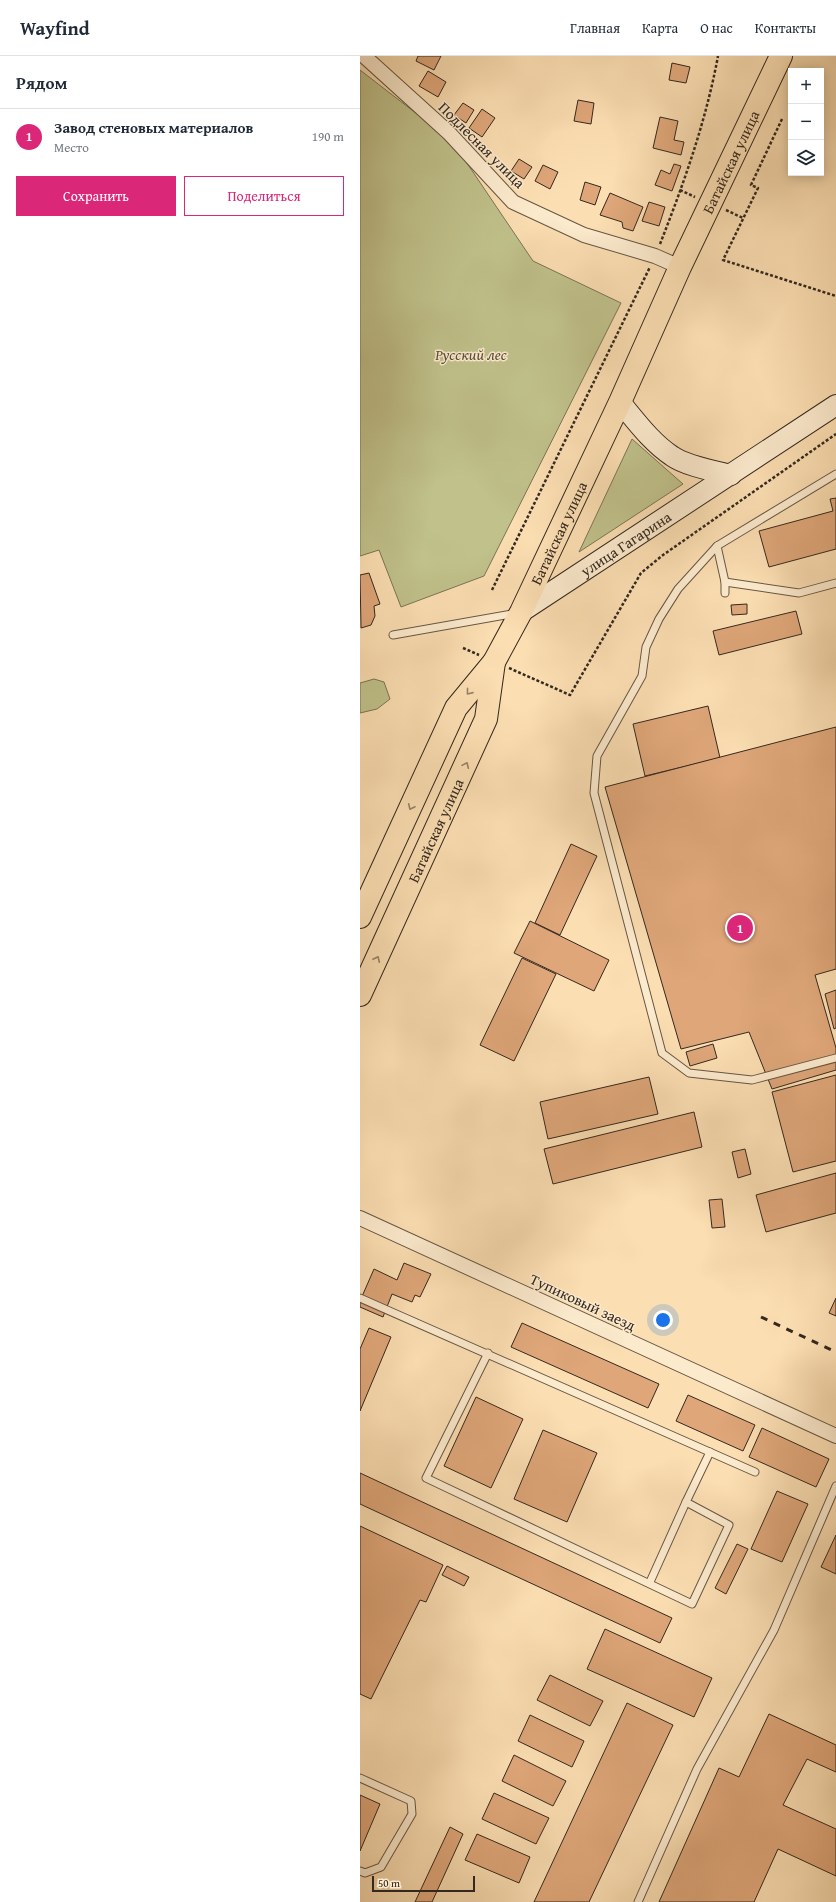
<!DOCTYPE html>
<html lang="ru">
<head>
<meta charset="utf-8">
<style>
	:root { --surface:#fff; --page:#f6f6f7; --text:#1f2937; --muted:#747a83; --line:#e0e1e3; --accent:#db2777 }
	body { margin:0; font-family:"Gentium Book Plus",serif; background:var(--page); color:var(--text) }
	.controls { position:absolute; right:12px; top:12px; display:grid; overflow:hidden; border-radius:0px; box-shadow:0 2px 10px #0003 }
	.controls button { width:36px; height:36px; display:grid; place-items:center; padding:0; border:0; border-bottom:1px solid var(--line); background:var(--surface); color:var(--text); font:20px sans-serif }
	.scale { position:absolute; left:12px; bottom:10px; width:103px; box-sizing:border-box; padding-left:4px; border:2px solid #34281f; border-top:0; font-size:11px; line-height:14px; white-space:nowrap; color:#34281f; -webkit-text-stroke:3px #fceacd; paint-order:stroke }
	.you { position:absolute; left:303px; top:1264px; width:14px; height:14px; margin:-10px; border:3px solid #fff; border-radius:50%; background:#1a73e8; box-shadow:0 0 0 6px #1a73e833 }
	.badge { display:grid; place-items:center; width:26px; height:26px; border-radius:50%; background:var(--accent); color:#fff; font-size:13px; font-weight:700 }
	.pin { position:absolute; translate:-50% -50%; border:2px solid #fff; box-shadow:0 1px 4px #0006 }
	.list { margin:0; padding:0; list-style:none }
	h2 { display:flex; justify-content:space-between; align-items:center; height:52px; margin:0; padding:0 16px; font-size:17px }
	h2 small { font-size:13px; font-weight:400; color:var(--muted) }
	.list li { display:grid; grid-template-columns:26px 1fr auto; gap:12px; align-items:center; box-sizing:border-box; height:56px; padding:0 16px; border-top:1px solid var(--line) }
	.list b { display:block; font-size:15px; white-space:nowrap }
	.list p { margin:0; font-size:13px; white-space:nowrap; color:var(--muted) }
	.list em { font-size:13px; font-style:normal; color:var(--muted) }
	.actions { display:flex; gap:8px; padding:12px 16px }
	.actions a { flex:1; padding:9px 0; border:1px solid var(--accent); border-radius:0px; text-align:center; font-size:14px; color:var(--accent) }
	.actions .main { background:var(--accent); color:#fff }
	.icon { flex:none; width:22px; height:22px; fill:none; stroke:currentColor; stroke-width:2; stroke-linecap:round; stroke-linejoin:round }
	.map { position:relative; flex:none; width:476px; height:1846px; overflow:hidden }
	header { display:flex; align-items:center; gap:24px; box-sizing:border-box; height:56px; padding:0 20px; background:var(--surface); border-bottom:1px solid var(--line) }
	header strong { font-size:19px }
	nav { display:flex; gap:22px; margin-inline-start:auto; font-size:14px }
	main { display:flex }
	aside { flex:1; background:var(--surface) }
	.map>svg:first-child { display:block }
</style>
</head>
<body>
<header>
<strong>Wayfind</strong>
<nav><a>Главная</a><a>Карта</a><a>О нас</a><a>Контакты</a></nav>
</header>
<main>
<aside>
<h2>Рядом<small></small></h2>
<ul class="list">
<li><span class="badge">1</span><div><b>Завод стеновых материалов</b><p>Место</p></div><em>190 m</em></li>
</ul>
<div class="actions"><a class="main">Сохранить</a><a>Поделиться</a></div>
</aside>
<div class="map">
<svg width="476" height="1846" viewBox="0 0 476 1846">
	<rect width="100%" height="100%" fill="#fbdeb2"/>
	<filter id="stains"><feTurbulence type="fractalNoise" baseFrequency=".005" numOctaves="4"/><feColorMatrix values="0 0 0 0 .2 0 0 0 0 .09 0 0 0 0 .02 0 0 0 .5 -.17"/></filter>
	<radialGradient id="worn" r=".72"><stop offset=".6" stop-color="#630" stop-opacity="0"/><stop offset="1" stop-color="#630" stop-opacity=".3"/></radialGradient>
	<g fill="#c0c18b" stroke="#7a7455">
		<polygon points="0,14 92,85 173,205 261,247 124,520 41,551 19,494 0,500"/>
		<polygon points="272,383 323,428 219,496"/>
		<polygon points="14,623 24,626 30,643 17,653 0,657 0,627"/>
	</g>
	<g fill="#dea679" stroke="#34281f">
		<polygon points="58,0 81,0 74,14 56,5"/>
		<polygon points="312,7 330,11 326,27 309,24"/>
		<polygon points="68,15 86,26 78,41 59,30"/>
		<polygon points="218,44 234,47 231,68 214,65"/>
		<polygon points="103,47 114,54 106,67 94,59"/>
		<polygon points="122,53 135,62 122,81 109,72"/>
		<polygon points="300,61 318,65 314,84 324,86 321,99 293,92"/>
		<polygon points="159,103 172,111 164,123 151,115"/>
		<polygon points="314,108 321,110 312,135 295,129 301,114 310,118"/>
		<polygon points="183,109 198,116 190,133 175,125"/>
		<polygon points="225,126 241,131 235,149 220,144"/>
		<polygon points="250,137 283,151 273,175 263,172 262,166 240,159"/>
		<polygon points="289,146 305,151 299,170 282,165"/>
		<polygon points="476,442 476,493 409,511 399,475 473,455 470,443"/>
		<polygon points="9,517 20,548 14,550 15,560 11,569 1,572 0,519"/>
		<polygon points="387,548 387,558 372,559 371,549"/>
		<polygon points="436,555 442,578 359,599 353,575"/>
		<polygon points="348,650 360,702 285,720 273,668"/>
		<polygon points="476,671 476,913 455,919 476,992 476,1014 412,1033 389,976 321,993 245,731"/>
		<polygon points="211,788 237,800 200,879 175,867"/>
		<polygon points="170,865 249,904 234,935 154,897"/>
		<polygon points="162,902 196,918 154,1005 120,989"/>
		<polygon points="476,934 476,972 474,973 465,938"/>
		<polygon points="353,988 357,1002 330,1010 326,996"/>
		<polygon points="476,1019 476,1105 433,1116 412,1036"/>
		<polygon points="289,1021 298,1058 188,1083 180,1046"/>
		<polygon points="334,1056 342,1091 193,1128 184,1093"/>
		<polygon points="385,1093 391,1118 378,1122 372,1096"/>
		<polygon points="476,1117 476,1157 406,1176 396,1139"/>
		<polygon points="362,1143 365,1171 352,1172 349,1144"/>
		<polygon points="44,1207 71,1218 60,1241 55,1239 52,1246 32,1238 23,1261 0,1251 0,1245 14,1213 37,1224"/>
		<polygon points="476,1242 476,1260 469,1257"/>
		<polygon points="162,1267 299,1328 288,1352 151,1291"/>
		<polygon points="9,1272 31,1281 0,1355 0,1293"/>
		<polygon points="328,1339 395,1369 383,1395 316,1365"/>
		<polygon points="116,1341 163,1363 131,1432 84,1410"/>
		<polygon points="402,1372 469,1403 456,1431 389,1401"/>
		<polygon points="183,1374 237,1397 207,1466 154,1443"/>
		<polygon points="0,1417 312,1562 300,1587 0,1448"/>
		<polygon points="417,1435 448,1448 422,1506 391,1493"/>
		<polygon points="0,1470 83,1509 66,1546 60,1544 11,1643 0,1638"/>
		<polygon points="476,1479 476,1518 461,1511"/>
		<polygon points="377,1488 388,1493 366,1538 355,1532"/>
		<polygon points="87,1510 109,1521 104,1530 82,1519"/>
		<polygon points="245,1573 352,1622 334,1661 227,1613"/>
		<polygon points="190,1619 243,1645 230,1670 177,1644"/>
		<polygon points="267,1647 313,1669 229,1846 174,1846"/>
		<polygon points="409,1658 476,1689 476,1716 447,1703 423,1749 476,1773 476,1820 418,1793 394,1846 299,1846 359,1712 379,1721"/>
		<polygon points="170,1659 224,1685 212,1711 158,1685"/>
		<polygon points="154,1699 206,1725 193,1750 142,1725"/>
		<polygon points="134,1737 189,1762 176,1788 122,1763"/>
		<polygon points="0,1739 20,1748 0,1795"/>
		<polygon points="90,1771 103,1778 72,1846 55,1846"/>
		<polygon points="117,1778 170,1801 159,1827 105,1804"/>
	</g>
	<g fill="none" stroke-linecap="round" stroke-linejoin="round">
		<defs>
			<g id="lane">
				<polyline points="357,490 318,533 299,563 286,591 282,620 237,700 234,737 302,997 329,1017 392,1024 476,1002"/>
				<polyline points="365,526 439,537 476,527"/>
				<polyline points="365,537 365,526 357,490 476,418"/>
				<polyline points="33,579 157,557"/>
				<polyline points="0,1242 395,1416"/>
				<polyline points="128,1297 66,1422 332,1548 369,1469 326,1446 350,1396"/>
				<polyline points="290,1526 326,1446"/>
				<polyline points="0,1722 51,1745 52,1758 21,1811 5,1817 0,1815"/>
				<polyline points="278,1846 337,1713 414,1574 476,1430"/>
			</g>
			<g id="street">
				<polyline points="4,0 89,77 153,146 224,179 295,200 320,211"/>
				<polyline points="0,1162 476,1380"/>
			</g>
			<g id="secondary">
				<path d="M260,346C276,365 291,386 312,400C326,410 354,415 371,419"/>
				<path id="s1" d="M161,556L476,349"/>
			</g>
			<g id="highway">
				<path id="s2" d="M0,861L96,652L134,606L161,556L260,346L320,211L421,0"/>
				<path id="s3" d="M0,939L126,663L134,606"/>
			</g>
		</defs>
		<use href="#lane" stroke="#665644" stroke-width="9"/>
		<use href="#street" stroke="#665644" stroke-width="16"/>
		<use href="#secondary" stroke="#34281f" stroke-width="22"/>
		<use href="#highway" stroke="#34281f" stroke-width="24"/>
		<g stroke="#34281f" stroke-width="2.5" stroke-dasharray="3 2" stroke-linecap="butt">
			<polyline points="422,63 391,129 398,132 363,204 476,240"/>
			<polyline points="320,134 335,141"/>
			<polyline points="366,154 383,162"/>
			<path d="M300,188C324,127 346,65 358,0"/>
			<polyline points="132,534 290,211"/>
			<polyline points="103,592 119,599"/>
			<polyline points="149,612 210,639 281,517 303,499 476,378"/>
		</g>
		<use href="#lane" stroke="#fceacd" stroke-width="7"/>
		<use href="#street" stroke="#fceacd" stroke-width="14"/>
		<use href="#secondary" stroke="#fceacd" stroke-width="20"/>
		<use href="#highway" stroke="#fbdeb2" stroke-width="22"/>
		<polyline stroke="#34281f" stroke-width="3" stroke-dasharray="7 7" stroke-linecap="butt" points="401,1261 476,1296"/>
	</g>
	<defs><path id="oneway-chevron" d="M-2-3.5L2.5 0L-2 3.5" fill="none" stroke-width="1.6" stroke-linecap="round" stroke-linejoin="round"/></defs>
	<g stroke="#988368">
		<use href="#oneway-chevron" transform="translate(109 636) rotate(129)"/>
		<use href="#oneway-chevron" transform="translate(106 709) rotate(-66)"/>
		<use href="#oneway-chevron" transform="translate(51 751) rotate(115)"/>
		<use href="#oneway-chevron" transform="translate(17 903) rotate(-65)"/>
	</g>
	<g text-anchor="middle" dominant-baseline="central" stroke-width="3" stroke-linejoin="round" paint-order="stroke">
		<g font-size="15" fill="#34281f" stroke="#fceacd">
			<text transform="translate(122 89) rotate(45)">Подлесная улица</text>
			<text stroke="none"><textPath href="#s2" startOffset="843">Батайская улица</textPath></text>
			<text stroke="none"><textPath href="#s2" startOffset="434">Батайская улица</textPath></text>
			<text stroke="none"><textPath href="#s1" startOffset="125">улица Гагарина</textPath></text>
			<text stroke="none"><textPath href="#s3" startOffset="181">Батайская улица</textPath></text>
			<text transform="translate(223 1246) rotate(25)">Тупиковый заезд</text>
		</g>
		<g font-size="15" font-style="italic" fill="#574e3a" stroke="#fceacd">
			<text x="111" y="298">Русский лес</text>
		</g>
	</g>
	<rect width="100%" height="100%" filter="url(#stains)"/>
	<rect width="100%" height="100%" fill="url(#worn)"/>
</svg>
<div class="controls">
<button>+</button>
<button>−</button>
<button><svg class="icon" aria-label="layers" viewBox="0 0 24 24"><path d="M12 4l9 5-9 5-9-5zM3 14l9 5 9-5"/></svg></button>
</div>
<div class="scale">50 m</div>
<div class="you"></div>
<div class="pin badge" style="left:380px;top:872px">1</div>
</div>
</main>
</body>
</html>
